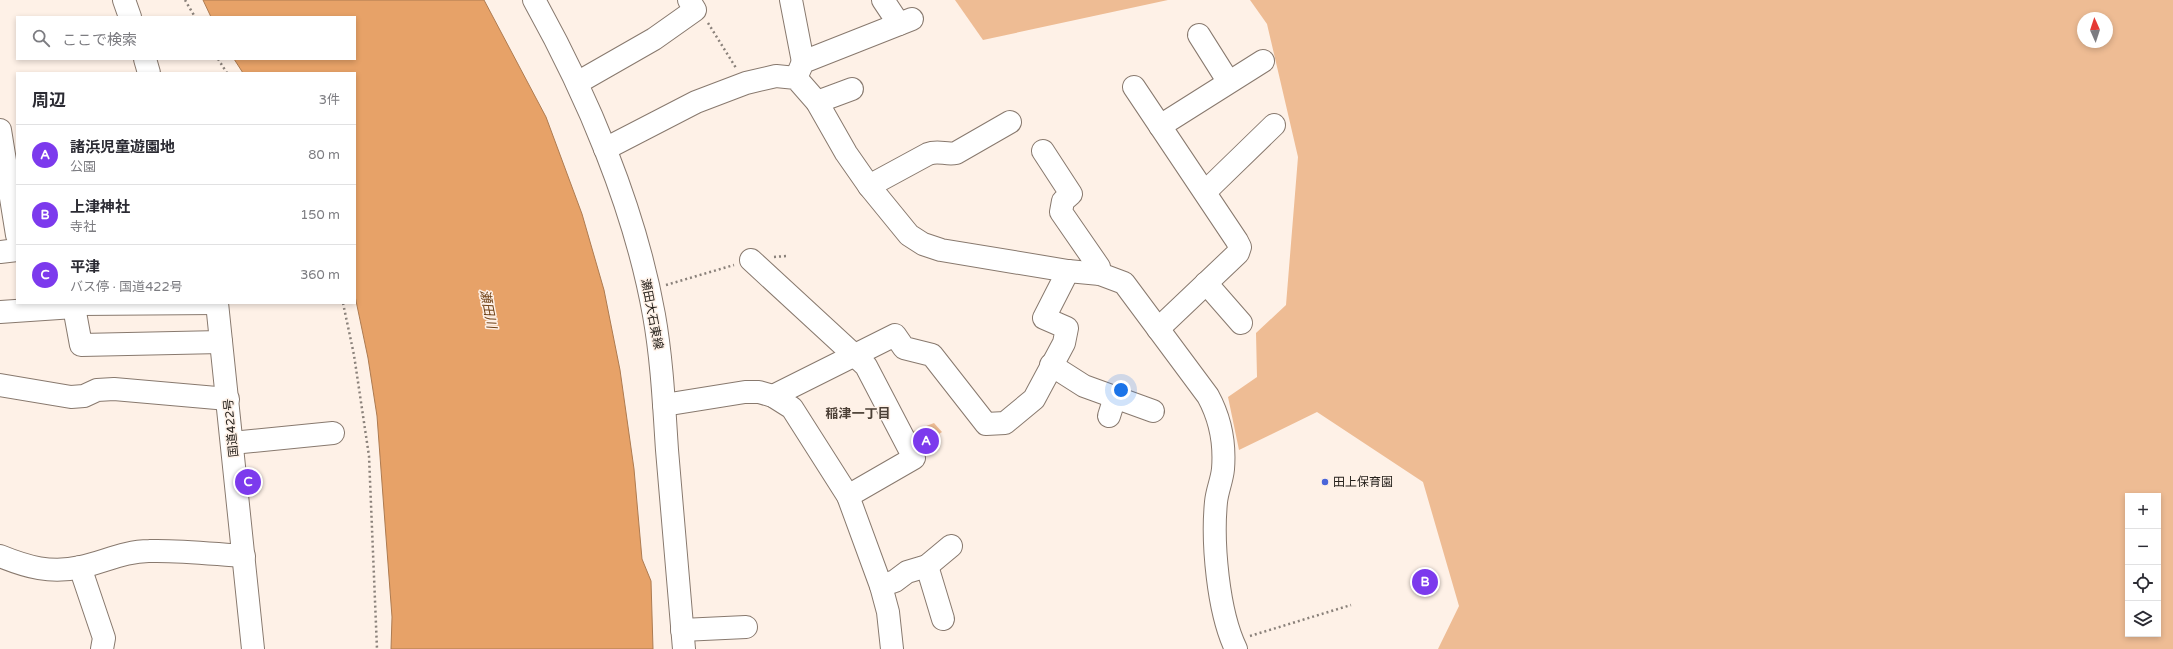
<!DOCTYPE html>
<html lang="ja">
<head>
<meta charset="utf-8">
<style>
	:root { --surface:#fff; --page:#f2f2f3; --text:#2b2b33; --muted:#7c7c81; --line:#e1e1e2; --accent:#7c3aed }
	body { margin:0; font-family:"Varela Round","Noto Sans JP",sans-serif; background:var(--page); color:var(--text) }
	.controls { position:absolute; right:12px; bottom:12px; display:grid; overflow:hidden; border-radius:0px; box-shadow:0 2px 6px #0003 }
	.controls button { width:36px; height:36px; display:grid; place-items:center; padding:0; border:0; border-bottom:1px solid var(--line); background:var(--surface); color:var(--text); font:20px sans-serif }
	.compass { position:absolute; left:2077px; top:12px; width:36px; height:36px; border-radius:50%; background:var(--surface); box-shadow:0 2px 6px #0003; rotate:357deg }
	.you { position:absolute; left:1121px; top:390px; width:14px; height:14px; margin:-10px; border:3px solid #fff; border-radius:50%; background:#1a73e8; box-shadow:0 0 0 6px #1a73e833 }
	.badge { display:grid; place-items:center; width:26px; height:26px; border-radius:50%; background:var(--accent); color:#fff; font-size:13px; font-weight:700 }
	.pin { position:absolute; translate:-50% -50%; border:2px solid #fff; box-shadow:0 1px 4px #0006 }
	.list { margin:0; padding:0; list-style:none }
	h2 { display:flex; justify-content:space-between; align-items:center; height:52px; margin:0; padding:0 16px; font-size:17px }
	h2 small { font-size:13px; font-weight:400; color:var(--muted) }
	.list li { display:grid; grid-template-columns:26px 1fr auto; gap:12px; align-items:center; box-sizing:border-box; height:60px; padding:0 16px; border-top:1px solid var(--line) }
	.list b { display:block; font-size:15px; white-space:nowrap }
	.list p { margin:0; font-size:13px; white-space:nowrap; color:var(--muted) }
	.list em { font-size:13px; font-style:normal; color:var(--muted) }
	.icon { flex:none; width:22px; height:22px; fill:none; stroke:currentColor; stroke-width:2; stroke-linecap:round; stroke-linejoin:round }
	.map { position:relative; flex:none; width:2173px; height:649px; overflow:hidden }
	.search { position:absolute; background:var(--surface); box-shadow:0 2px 6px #0003; left:16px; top:16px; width:340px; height:44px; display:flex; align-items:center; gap:10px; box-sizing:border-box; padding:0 14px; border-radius:0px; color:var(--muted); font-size:15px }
	.panel { position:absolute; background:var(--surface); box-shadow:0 2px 6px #0003; left:16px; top:72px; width:340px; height:232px; border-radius:0px }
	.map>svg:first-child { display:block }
</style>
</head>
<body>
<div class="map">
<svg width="2173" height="649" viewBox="0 0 2173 649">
	<rect width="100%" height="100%" fill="#fef1e7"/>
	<g fill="#eebc94" fill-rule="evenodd">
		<polygon points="955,0 1168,0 983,40"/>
		<path d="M1250,0H2173V649H1438L1459,606L1423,482L1317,412L1239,450L1228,397L1257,377L1256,333L1286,305L1298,157L1267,24ZM2083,18H2107V42H2083ZM2128,496H2158V634H2128Z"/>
		<polygon points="934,423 942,432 936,436 938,446 921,454 911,432"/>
	</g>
	<polygon fill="#e7a268" stroke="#ad7b51" points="203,0 484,0 546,117 582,214 604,290 620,370 634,469 642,559 651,581 653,649 391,649 392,617 377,416 368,358 355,296 355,73 243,73 234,59 355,59 355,17 211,17"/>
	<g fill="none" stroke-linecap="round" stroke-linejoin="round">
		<defs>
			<g id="minor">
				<polyline points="791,0 803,62"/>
				<polyline points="883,0 899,24"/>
				<polyline points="1199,35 1228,81"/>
				<polyline points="796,78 803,62 912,19"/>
				<polyline points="577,83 654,39 695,10 689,0"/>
				<polyline points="1134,87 1237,241 1240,247 1238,253 1158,329"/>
				<polyline points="817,102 852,89"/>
				<polyline points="1160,126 1263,61"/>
				<polyline points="0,130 17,235"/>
				<path d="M605,149L696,102L746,83L776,76L796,78L817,102L846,153L869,186L909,235L923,244L941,250L1068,271L1100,274L1124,283L1208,396C1220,418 1225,444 1223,469C1222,480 1217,491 1216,502C1212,543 1218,612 1236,649"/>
				<polyline points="1043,151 1071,194 1063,201 1061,212 1099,267 1100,274"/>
				<path d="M869,186L928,154C938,150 946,155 956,153L1010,122"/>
				<polyline points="1205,192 1274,125"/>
				<polyline points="0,252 17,250"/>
				<polyline points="751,260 866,366 914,458 848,496"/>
				<polyline points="1206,283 1241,323"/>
				<polyline points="74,307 81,345 221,342"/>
				<polyline points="0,312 74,307 79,304 217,303"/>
				<polyline points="1051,365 1084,386 1153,411"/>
				<polyline points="0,385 71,397 84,396 97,390 114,389 228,399"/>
				<polyline points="773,396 895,335 904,348 932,355 986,424 1005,423 1034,399 1064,343 1067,328 1044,318 1068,271"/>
				<polyline points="664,405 745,392 759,392 773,396 792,408 848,496 881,586 888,612 892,649"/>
				<polyline points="1109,416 1115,397"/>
				<polyline points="232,443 333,433"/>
				<path d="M0,556C27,567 51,574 81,567C104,562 125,551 149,551C180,550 213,554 244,556"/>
				<polyline points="927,566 943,619"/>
				<polyline points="80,567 104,638 102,649"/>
				<polyline points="881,586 895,581 907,572 927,566 951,546"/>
				<polyline points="682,630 746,627"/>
			</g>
			<path id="major" d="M534,0C587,95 635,208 654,315C662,360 664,405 667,450C673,516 678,583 684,649"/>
			<g id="highway">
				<polyline points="124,0 130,17"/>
				<polyline points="145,59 149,73"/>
				<polyline points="217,303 253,649"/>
			</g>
		</defs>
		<use href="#minor" stroke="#88796e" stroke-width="24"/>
		<use href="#major" stroke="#88796e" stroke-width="24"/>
		<use href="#highway" stroke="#88796e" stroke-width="24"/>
		<g stroke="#8a817a" stroke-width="2.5" stroke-dasharray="2 3" stroke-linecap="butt">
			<polyline points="185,0 195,17"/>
			<polyline points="708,23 736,68"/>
			<polyline points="218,59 227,73"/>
			<polyline points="774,257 787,256"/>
			<polyline points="666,285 734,265"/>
			<polyline points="343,303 354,355 369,456 377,649"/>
			<polyline points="1250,636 1351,605"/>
		</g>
		<use href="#minor" stroke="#fff" stroke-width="22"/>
		<use href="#major" stroke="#fff" stroke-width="22"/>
		<use href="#highway" stroke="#fff" stroke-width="22"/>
	</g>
	<circle fill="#4a65d9" stroke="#fef1e7" stroke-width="1.5" cx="1325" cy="482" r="4"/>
	<g text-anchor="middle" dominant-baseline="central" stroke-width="3" stroke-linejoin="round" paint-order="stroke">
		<g font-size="12" fill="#26211c" stroke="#fef1e7">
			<text transform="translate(652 314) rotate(79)">瀬田大石東線</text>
			<text transform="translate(231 428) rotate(-96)">国道422号</text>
		</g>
		<g font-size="12" fill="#26211c" stroke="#fef1e7" text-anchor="start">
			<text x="1333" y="482">田上保育園</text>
		</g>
		<g font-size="13" font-style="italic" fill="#6f4116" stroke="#fef1e7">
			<text transform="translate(488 309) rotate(79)">瀬田川</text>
		</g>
		<g font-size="13" font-weight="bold" fill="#4c4036" stroke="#fef1e7">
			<text x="858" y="414">稲津一丁目</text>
		</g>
	</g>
</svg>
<div class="controls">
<button>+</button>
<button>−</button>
<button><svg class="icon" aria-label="locate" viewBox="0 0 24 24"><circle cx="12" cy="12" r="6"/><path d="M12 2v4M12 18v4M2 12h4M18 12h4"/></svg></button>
<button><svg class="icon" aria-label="layers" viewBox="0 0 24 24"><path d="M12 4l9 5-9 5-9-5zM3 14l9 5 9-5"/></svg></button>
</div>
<svg class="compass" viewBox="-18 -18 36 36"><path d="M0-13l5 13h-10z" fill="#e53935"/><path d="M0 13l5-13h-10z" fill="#7c7c81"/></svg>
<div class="you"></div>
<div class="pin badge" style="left:926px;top:441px">A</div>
<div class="pin badge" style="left:1425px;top:582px">B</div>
<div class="pin badge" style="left:248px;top:482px">C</div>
<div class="search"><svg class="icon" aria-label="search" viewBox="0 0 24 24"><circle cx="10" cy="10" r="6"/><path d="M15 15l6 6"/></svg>ここで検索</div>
<section class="panel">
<h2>周辺<small>3件</small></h2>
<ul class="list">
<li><span class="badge">A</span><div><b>諸浜児童遊園地</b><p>公園</p></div><em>80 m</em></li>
<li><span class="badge">B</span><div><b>上津神社</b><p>寺社</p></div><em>150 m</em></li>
<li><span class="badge">C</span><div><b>平津</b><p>バス停 · 国道422号</p></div><em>360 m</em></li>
</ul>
</section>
</div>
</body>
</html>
